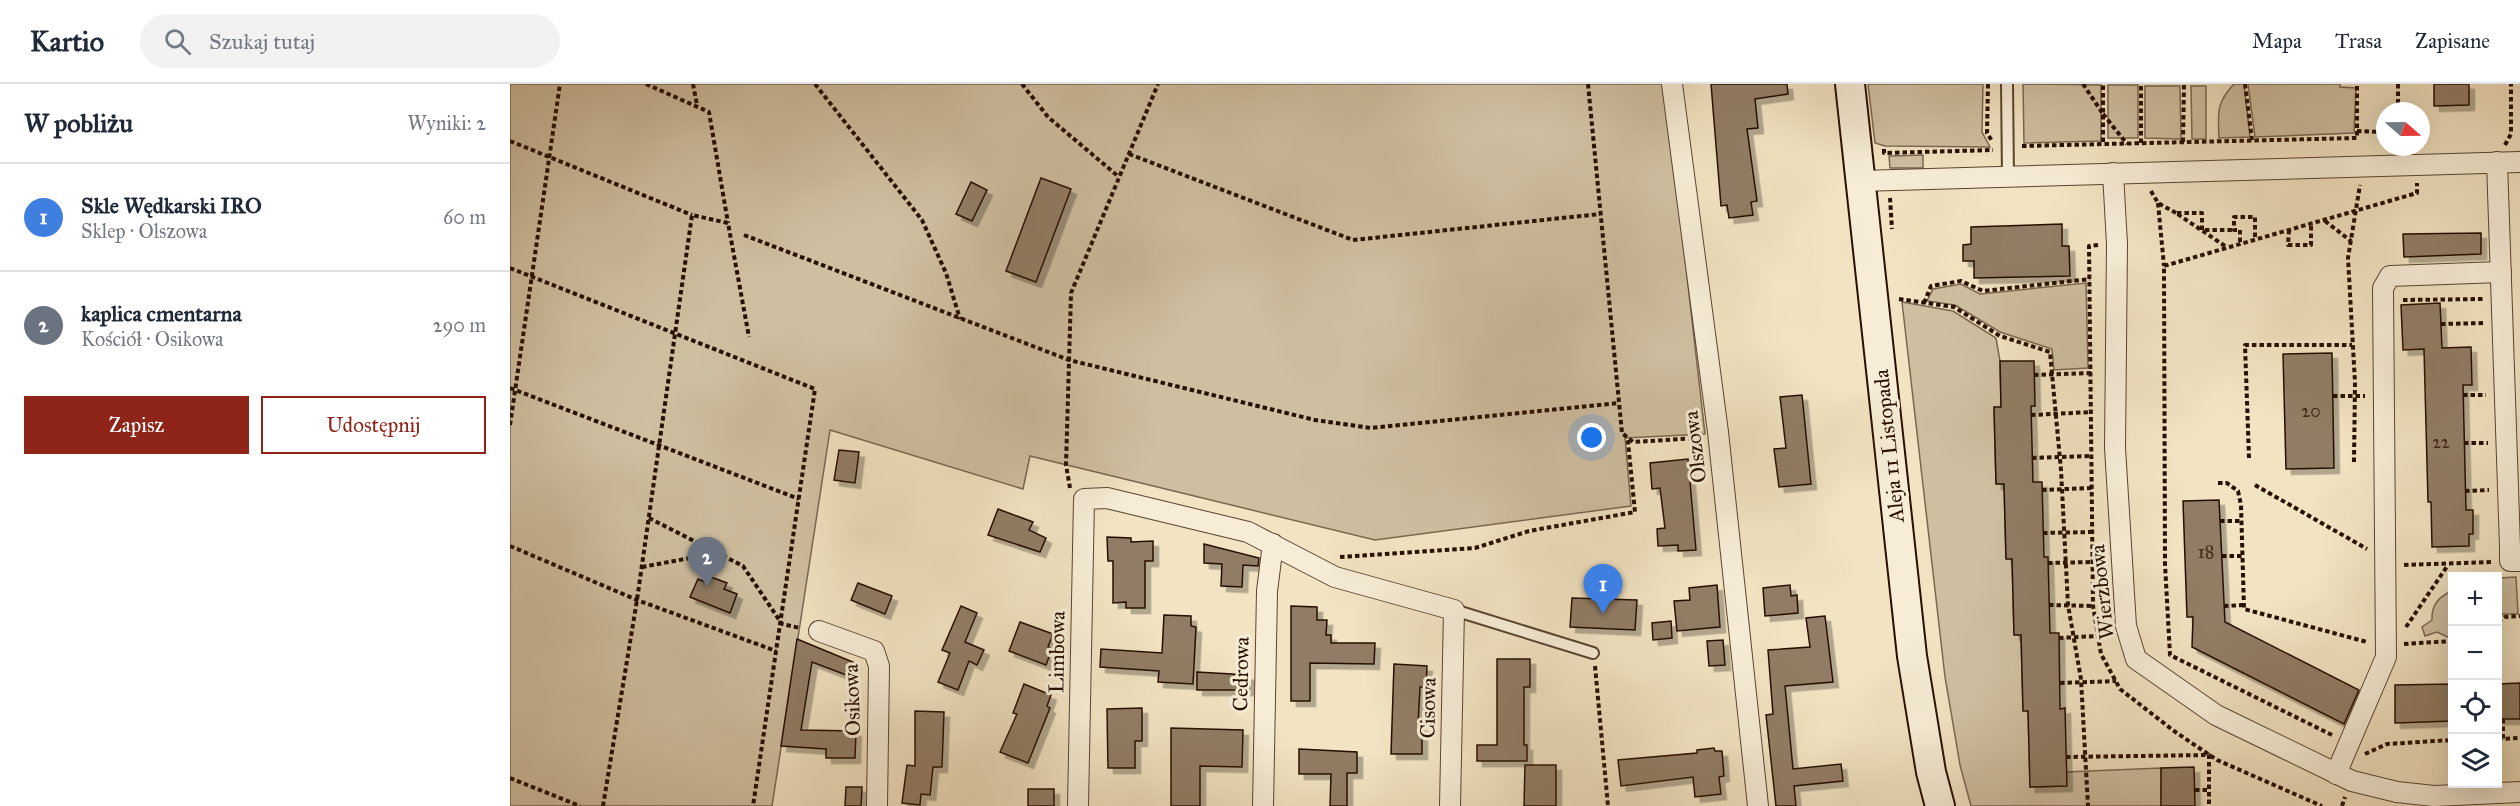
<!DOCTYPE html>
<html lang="pl">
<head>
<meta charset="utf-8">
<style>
	:root { --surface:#fff; --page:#f2f2f3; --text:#1f2937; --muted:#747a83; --line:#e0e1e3; --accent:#8f2418 }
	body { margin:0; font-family:"IM FELL Great Primer",serif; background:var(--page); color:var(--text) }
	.controls { position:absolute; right:18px; bottom:18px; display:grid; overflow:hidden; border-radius:0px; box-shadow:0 6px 24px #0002 }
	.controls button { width:54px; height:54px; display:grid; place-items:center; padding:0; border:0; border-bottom:2px solid var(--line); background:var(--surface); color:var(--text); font:30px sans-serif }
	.compass { position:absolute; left:1866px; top:18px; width:54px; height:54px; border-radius:50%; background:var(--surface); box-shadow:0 6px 24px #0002; rotate:110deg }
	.you { position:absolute; left:1082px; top:354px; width:21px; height:21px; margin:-15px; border:4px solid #fff; border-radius:50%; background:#1a73e8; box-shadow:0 0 0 9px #1a73e833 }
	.badge { display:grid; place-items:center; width:39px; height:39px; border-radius:50%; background:var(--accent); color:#fff; font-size:20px; font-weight:700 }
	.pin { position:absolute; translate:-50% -50px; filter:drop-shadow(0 2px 3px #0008) }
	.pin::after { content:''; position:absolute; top:32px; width:21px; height:18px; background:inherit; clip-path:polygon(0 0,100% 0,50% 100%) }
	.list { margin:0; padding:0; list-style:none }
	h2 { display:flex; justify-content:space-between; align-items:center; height:78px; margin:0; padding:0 24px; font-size:26px }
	h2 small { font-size:20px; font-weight:400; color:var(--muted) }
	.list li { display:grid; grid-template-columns:39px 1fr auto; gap:18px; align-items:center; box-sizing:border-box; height:108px; padding:0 24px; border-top:2px solid var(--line) }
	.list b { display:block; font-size:22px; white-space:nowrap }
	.list p { margin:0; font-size:20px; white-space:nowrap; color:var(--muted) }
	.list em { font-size:20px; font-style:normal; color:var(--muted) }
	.actions { display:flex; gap:12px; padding:18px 24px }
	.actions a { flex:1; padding:14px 0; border:2px solid var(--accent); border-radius:0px; text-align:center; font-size:21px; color:var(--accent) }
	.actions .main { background:var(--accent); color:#fff }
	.icon { flex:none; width:33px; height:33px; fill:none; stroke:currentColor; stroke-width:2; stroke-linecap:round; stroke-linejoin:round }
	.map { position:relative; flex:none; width:2010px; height:722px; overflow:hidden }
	header { display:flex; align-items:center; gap:36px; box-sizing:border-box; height:84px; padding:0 30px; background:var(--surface); border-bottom:2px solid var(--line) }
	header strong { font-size:28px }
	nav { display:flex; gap:33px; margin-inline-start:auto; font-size:21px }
	.search { width:420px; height:54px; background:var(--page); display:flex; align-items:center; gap:15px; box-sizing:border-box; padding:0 21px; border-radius:33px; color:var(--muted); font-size:22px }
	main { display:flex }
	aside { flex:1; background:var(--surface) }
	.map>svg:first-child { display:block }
</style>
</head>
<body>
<header>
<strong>Kartio</strong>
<div class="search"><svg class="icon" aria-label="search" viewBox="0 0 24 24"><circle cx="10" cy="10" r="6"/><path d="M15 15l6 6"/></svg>Szukaj tutaj</div>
<nav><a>Mapa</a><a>Trasa</a><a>Zapisane</a></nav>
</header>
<main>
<aside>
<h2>W pobliżu<small>Wyniki: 2</small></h2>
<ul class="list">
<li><span class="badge" style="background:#3f7fe0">1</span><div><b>Skle Wędkarski IRO</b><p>Sklep · Olszowa</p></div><em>60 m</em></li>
<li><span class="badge" style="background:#6b7280">2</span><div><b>kaplica cmentarna</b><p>Kościół · Osikowa</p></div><em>290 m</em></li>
</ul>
<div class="actions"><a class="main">Zapisz</a><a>Udostępnij</a></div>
</aside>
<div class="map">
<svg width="2010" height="722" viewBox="0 0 2010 722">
	<defs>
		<filter id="shadow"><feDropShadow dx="5.5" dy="5.5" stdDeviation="0" flood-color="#0004"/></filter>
	</defs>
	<rect width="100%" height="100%" fill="#f2e3c2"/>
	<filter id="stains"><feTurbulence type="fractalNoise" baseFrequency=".00333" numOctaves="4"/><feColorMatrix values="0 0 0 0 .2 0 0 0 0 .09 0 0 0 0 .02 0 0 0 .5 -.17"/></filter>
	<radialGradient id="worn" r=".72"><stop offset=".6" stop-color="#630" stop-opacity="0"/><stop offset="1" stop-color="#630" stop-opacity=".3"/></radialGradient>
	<g fill="#cfbfa1" stroke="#7b6751" stroke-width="1.5">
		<polygon points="0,0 1155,0 1195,350 1115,354 1121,422 865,456 520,372 513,405 320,346 262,722 0,722"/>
		<polygon points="1358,0 1473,0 1472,48 1480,63 1375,62 1365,59"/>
		<polygon points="1513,0 1591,1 1591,57 1514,59"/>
		<path d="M1724,0H1734L1740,53L1709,54C1708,29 1706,19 1724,0Z"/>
		<polygon points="1738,0 1830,0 1830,3 1846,4 1844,49 1745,53"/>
		<rect x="1598" y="1" width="30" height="53"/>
		<polygon points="1635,2 1670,2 1671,55 1635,54"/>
		<polygon points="1681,2 1696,2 1696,55 1682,55"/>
		<polygon points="1413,71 1413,84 1380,84 1379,72"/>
		<polygon points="1576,199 1578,284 1544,286 1542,265 1490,248 1445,221 1417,217 1423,205 1451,200 1470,210"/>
		<polygon points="1392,218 1443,227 1486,254 1490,277 1491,323 1484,324 1486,399 1494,400 1496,474 1502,475 1504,550 1511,551 1513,626 1518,627 1520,703 1556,702 1556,688 1651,684 1651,722 1461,722 1450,681 1435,593"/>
		<polygon points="2006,493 2008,530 1993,530 1988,534 1988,494"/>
		<path d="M1942,507V555L1927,548L1915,552L1912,543L1922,536C1921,521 1930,512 1942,507Z"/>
	</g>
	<g fill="#917d65" stroke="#270f01" stroke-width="1.5" filter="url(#shadow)">
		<polygon points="1201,0 1277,0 1278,10 1245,15 1248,44 1237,45 1247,117 1241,118 1243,131 1219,134 1217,121 1211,122"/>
		<polygon points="1924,0 1959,0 1959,21 1924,22"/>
		<polygon points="531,94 561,105 526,198 496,187"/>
		<polygon points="461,98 477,106 462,137 446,130"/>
		<polygon points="1552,140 1552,162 1559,162 1560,192 1464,194 1464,177 1453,177 1453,161 1461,160 1461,143"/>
		<polygon points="1971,149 1971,170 1894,173 1893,150"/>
		<polygon points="1930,219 1932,264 1961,263 1962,301 1953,301 1956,426 1963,426 1963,450 1959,450 1959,462 1922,463 1921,418 1918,418 1914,265 1893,266 1891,221"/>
		<polygon points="1822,269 1824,384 1776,385 1773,270"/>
		<polygon points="1490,277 1524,277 1525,322 1521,322 1523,398 1532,398 1534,473 1538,473 1540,549 1549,549 1550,625 1555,624 1557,702 1520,703 1518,627 1513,627 1511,551 1504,551 1502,475 1496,475 1494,400 1486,400 1484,323 1491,323"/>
		<polygon points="1292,311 1301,400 1269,403 1264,365 1276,364 1270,313"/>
		<polygon points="329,366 349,368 345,399 324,396"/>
		<polygon points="1178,375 1186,466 1168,467 1168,461 1148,462 1147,445 1155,444 1150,404 1142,405 1140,379"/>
		<polygon points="1709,416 1715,538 1849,606 1834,640 1682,563 1683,533 1677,533 1673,417"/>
		<polygon points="488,425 523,438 519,446 536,454 530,468 478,451"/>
		<polygon points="597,453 621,454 621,458 643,457 643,477 635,477 635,524 616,524 616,518 603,519 603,477 598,477"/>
		<polygon points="694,460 749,474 748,482 733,481 732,503 711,502 712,480 694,479"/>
		<polygon points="201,493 217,499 214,505 227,510 220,529 180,513 188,495 198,499"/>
		<polygon points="348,499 382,512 375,530 341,516"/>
		<polygon points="1207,501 1210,543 1167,547 1164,517 1180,516 1179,504"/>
		<polygon points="1280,501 1281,512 1287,511 1288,529 1255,532 1253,504"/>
		<polygon points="1062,514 1127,516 1125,546 1060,543"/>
		<polygon points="451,522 467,529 455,558 474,566 467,581 459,577 448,606 428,598 440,569 432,566"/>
		<polygon points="781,522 807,523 807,536 817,536 816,551 821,551 821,559 865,559 864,580 800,579 800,617 781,617"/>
		<polygon points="654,531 681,532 681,542 686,543 683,600 648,598 649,587 590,583 591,565 652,569"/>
		<polygon points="1315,532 1323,598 1275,602 1283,685 1331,680 1333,697 1284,702 1286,722 1266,722 1256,631 1263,630 1258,566 1300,563 1296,534"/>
		<polygon points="1161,537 1162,554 1143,556 1142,539"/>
		<polygon points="510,538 543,550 538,563 542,565 536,581 499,567"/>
		<polygon points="287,555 345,579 339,592 302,578 291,646 346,647 345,674 316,674 316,665 271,662"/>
		<polygon points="1213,556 1215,581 1199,582 1197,557"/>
		<polygon points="987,575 1020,575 1020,603 1014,603 1014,661 1017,661 1017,677 967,677 967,661 987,661"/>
		<polygon points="884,580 917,582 916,603 910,603 908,642 912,642 912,670 881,670"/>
		<polygon points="687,588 739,591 739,606 687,606"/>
		<polygon points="2010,599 2010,635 1988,635 1988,600"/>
		<polygon points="514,600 541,611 537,622 540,624 518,679 490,668 507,630 503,629"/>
		<polygon points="1942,600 1942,637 1885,639 1885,601"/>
		<polygon points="632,624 632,657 625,657 625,684 598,684 597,625"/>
		<polygon points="405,627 434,628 432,683 423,683 420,711 411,710 410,721 392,719 397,681 405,682"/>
		<polygon points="661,644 733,646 732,683 690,682 690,722 661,722"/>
		<polygon points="1204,664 1205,667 1212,667 1214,692 1209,693 1211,710 1185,713 1183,693 1111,702 1108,676 1187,669 1187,666"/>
		<polygon points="789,665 847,668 847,689 837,689 837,722 820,722 821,690 789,690"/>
		<polygon points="1015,681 1046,681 1046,722 1014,722"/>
		<polygon points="1684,683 1685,722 1651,722 1651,684"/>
		<polygon points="336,703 352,703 351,722 335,722"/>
		<rect x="518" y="705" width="26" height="17"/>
	</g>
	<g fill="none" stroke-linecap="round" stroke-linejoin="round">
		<defs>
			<g id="lane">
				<polyline points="1497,0 1498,92"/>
				<polyline points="944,526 1083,569"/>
			</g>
			<g id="street">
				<polyline points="1162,0 1208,348 1248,722"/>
				<polyline points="1987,78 2000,463 2000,477 2010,477"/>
				<polyline points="1603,89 1607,160 1605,364 1616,542 1626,575 1706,631 1842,697 1887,708 1924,712 2010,708"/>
				<polyline points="1350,97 2010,78"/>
				<polyline points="309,547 364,567 369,582 367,722"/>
				<polyline points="1826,690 1876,573 1873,204 1880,192 1991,188"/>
				<polyline points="568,722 574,415 597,414 738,448 825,493 944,526 940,722"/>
				<polyline points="753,722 757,507 763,460"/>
			</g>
			<polyline id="secondary" points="1340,0 1402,572 1421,688 1430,722"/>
		</defs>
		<use href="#lane" stroke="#5a4431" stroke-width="14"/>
		<use href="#street" stroke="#5a4431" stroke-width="22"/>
		<use href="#secondary" stroke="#270f01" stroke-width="32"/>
		<g stroke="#270f01" stroke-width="4" stroke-dasharray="4.5 3" stroke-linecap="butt">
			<polyline points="136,0 199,28 218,139"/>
			<polyline points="183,0 187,21"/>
			<polyline points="305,0 412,136 436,189 450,235"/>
			<polyline points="512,0 538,33 609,93"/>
			<polyline points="1078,0 1112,349 1123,358 1189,354"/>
			<polyline points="1478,0 1477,49 1482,57"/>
			<polyline points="1573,0 1593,30 1593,0"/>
			<polyline points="1735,0 1742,56"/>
			<polyline points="1888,0 1888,27"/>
			<polyline points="1593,30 1617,60"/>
			<polyline points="1593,31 1593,60"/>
			<polyline points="1847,47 1871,48 1875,60"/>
			<polyline points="0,57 182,131"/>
			<polyline points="1673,58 1674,0"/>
			<polyline points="1631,59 1631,0"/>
			<polyline points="1995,61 2001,50 2001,0"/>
			<polyline points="1512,62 1847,54 1847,0"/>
			<polyline points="1374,65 1374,69 1483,66"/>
			<polyline points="619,70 843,156 1090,130"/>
			<polyline points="1641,107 1648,119 1666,129"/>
			<polyline points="1380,114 1382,145"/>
			<polyline points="1648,119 1654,182"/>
			<polyline points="1815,137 1841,157"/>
			<polyline points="1779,146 1778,161 1801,161 1801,140"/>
			<polyline points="234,151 559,276 805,336 861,344 1109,319"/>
			<polyline points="1730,158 1730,146 1724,146 1724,133 1745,133 1745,154"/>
			<polyline points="1588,161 1579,162 1583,522 1591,570 1610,605 1664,647 1707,676 1812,722"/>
			<polyline points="1715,162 1666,129 1692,129 1692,146 1724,146"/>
			<polyline points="0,184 305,305 243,722"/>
			<polyline points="1389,215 1444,223 1490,252 1540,268 1551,386 1558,521 1571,595 1578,722"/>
			<polyline points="1893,216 1973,215"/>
			<polyline points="1414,219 1421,202 1451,197 1473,207 1580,195"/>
			<polyline points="1931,240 1975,239"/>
			<polyline points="1524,291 1581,289"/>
			<polyline points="0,304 289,415"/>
			<polyline points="1953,311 1976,311"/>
			<polyline points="1823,312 1855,312"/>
			<polyline points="1521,331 1582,328"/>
			<polyline points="0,341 50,0"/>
			<polyline points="1954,359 1978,359"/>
			<polyline points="1522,374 1582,372"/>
			<polyline points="1739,374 1735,261 1842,261"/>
			<polyline points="1844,378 1845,299 1838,174 1850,101"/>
			<polyline points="1708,399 1717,399 1728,407 1731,421 1734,525 1857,558"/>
			<polyline points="1745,401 1857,465"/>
			<polyline points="560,404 556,381 561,209 648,0"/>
			<polyline points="1532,406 1582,404"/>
			<polyline points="1955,407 1979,406"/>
			<polyline points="139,434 233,482 272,540 290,544"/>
			<polyline points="1710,437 1731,437"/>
			<polyline points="1533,449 1583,448"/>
			<polyline points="0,462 127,516 266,567"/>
			<polyline points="1712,472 1733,472"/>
			<polyline points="830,473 965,464 1019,447 1125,428 1118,358 1123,358"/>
			<polyline points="1538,479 1583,478"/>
			<polyline points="1894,481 1983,478"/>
			<polyline points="132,483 207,469"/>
			<polyline points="1539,521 1583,522"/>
			<polyline points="1714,522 1734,521"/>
			<polyline points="1988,538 1995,533 2010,532"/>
			<polyline points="1896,543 1938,481"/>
			<polyline points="1549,554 1588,552"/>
			<polyline points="1894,560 1942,557"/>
			<polyline points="1085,582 1098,722"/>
			<polyline points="1550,599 1606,597"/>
			<polyline points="1993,635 1993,655"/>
			<polyline points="1822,651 1660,571 1655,480 1654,182 1907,109 1907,99"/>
			<polyline points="1988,655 2010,654"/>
			<polyline points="1855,670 1877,660 1942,656"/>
			<polyline points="1556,673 1699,671 1699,722"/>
			<polyline points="0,694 70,722"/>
			<polyline points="1685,706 1699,706"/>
			<polyline points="93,722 127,516 182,131 218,139 239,253"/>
			<polyline points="1832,722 1835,713"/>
		</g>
		<use href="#lane" stroke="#f7edd7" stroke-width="10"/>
		<use href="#street" stroke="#f7edd7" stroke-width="20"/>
		<use href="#secondary" stroke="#f7edd7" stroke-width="28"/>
	</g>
	<g text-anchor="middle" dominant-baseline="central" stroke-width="6" stroke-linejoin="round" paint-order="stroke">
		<g font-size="18" fill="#422a1a">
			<text x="1801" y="327">20</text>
			<text x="1931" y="358">22</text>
			<text x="1696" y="468">18</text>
		</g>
		<g font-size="21" fill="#270f01" stroke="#f7edd7">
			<text transform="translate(1379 362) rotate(-96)">Aleja 11 Listopada</text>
			<text transform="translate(1185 363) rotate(-97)">Olszowa</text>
			<text transform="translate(1592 508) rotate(-96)">Wierzbowa</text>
			<text transform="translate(547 568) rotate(-89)">Limbowa</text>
			<text transform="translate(731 590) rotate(-89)">Cedrowa</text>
			<text transform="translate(342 616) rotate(-92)">Osikowa</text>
			<text transform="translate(918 624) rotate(-89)">Cisowa</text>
		</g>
	</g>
	<rect width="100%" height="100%" filter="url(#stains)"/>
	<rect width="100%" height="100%" fill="url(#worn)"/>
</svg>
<div class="controls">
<button>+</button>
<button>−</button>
<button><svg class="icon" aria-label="locate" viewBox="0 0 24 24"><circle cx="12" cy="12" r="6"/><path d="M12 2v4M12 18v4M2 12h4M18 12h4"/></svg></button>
<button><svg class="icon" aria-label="layers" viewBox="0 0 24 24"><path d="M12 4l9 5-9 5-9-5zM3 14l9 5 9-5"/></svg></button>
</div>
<svg class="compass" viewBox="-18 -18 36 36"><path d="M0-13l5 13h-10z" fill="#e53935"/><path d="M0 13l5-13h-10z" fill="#747a83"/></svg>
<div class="you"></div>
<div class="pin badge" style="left:1093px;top:530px;background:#3f7fe0">1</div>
<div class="pin badge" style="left:197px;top:503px;background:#6b7280">2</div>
</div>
</main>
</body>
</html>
